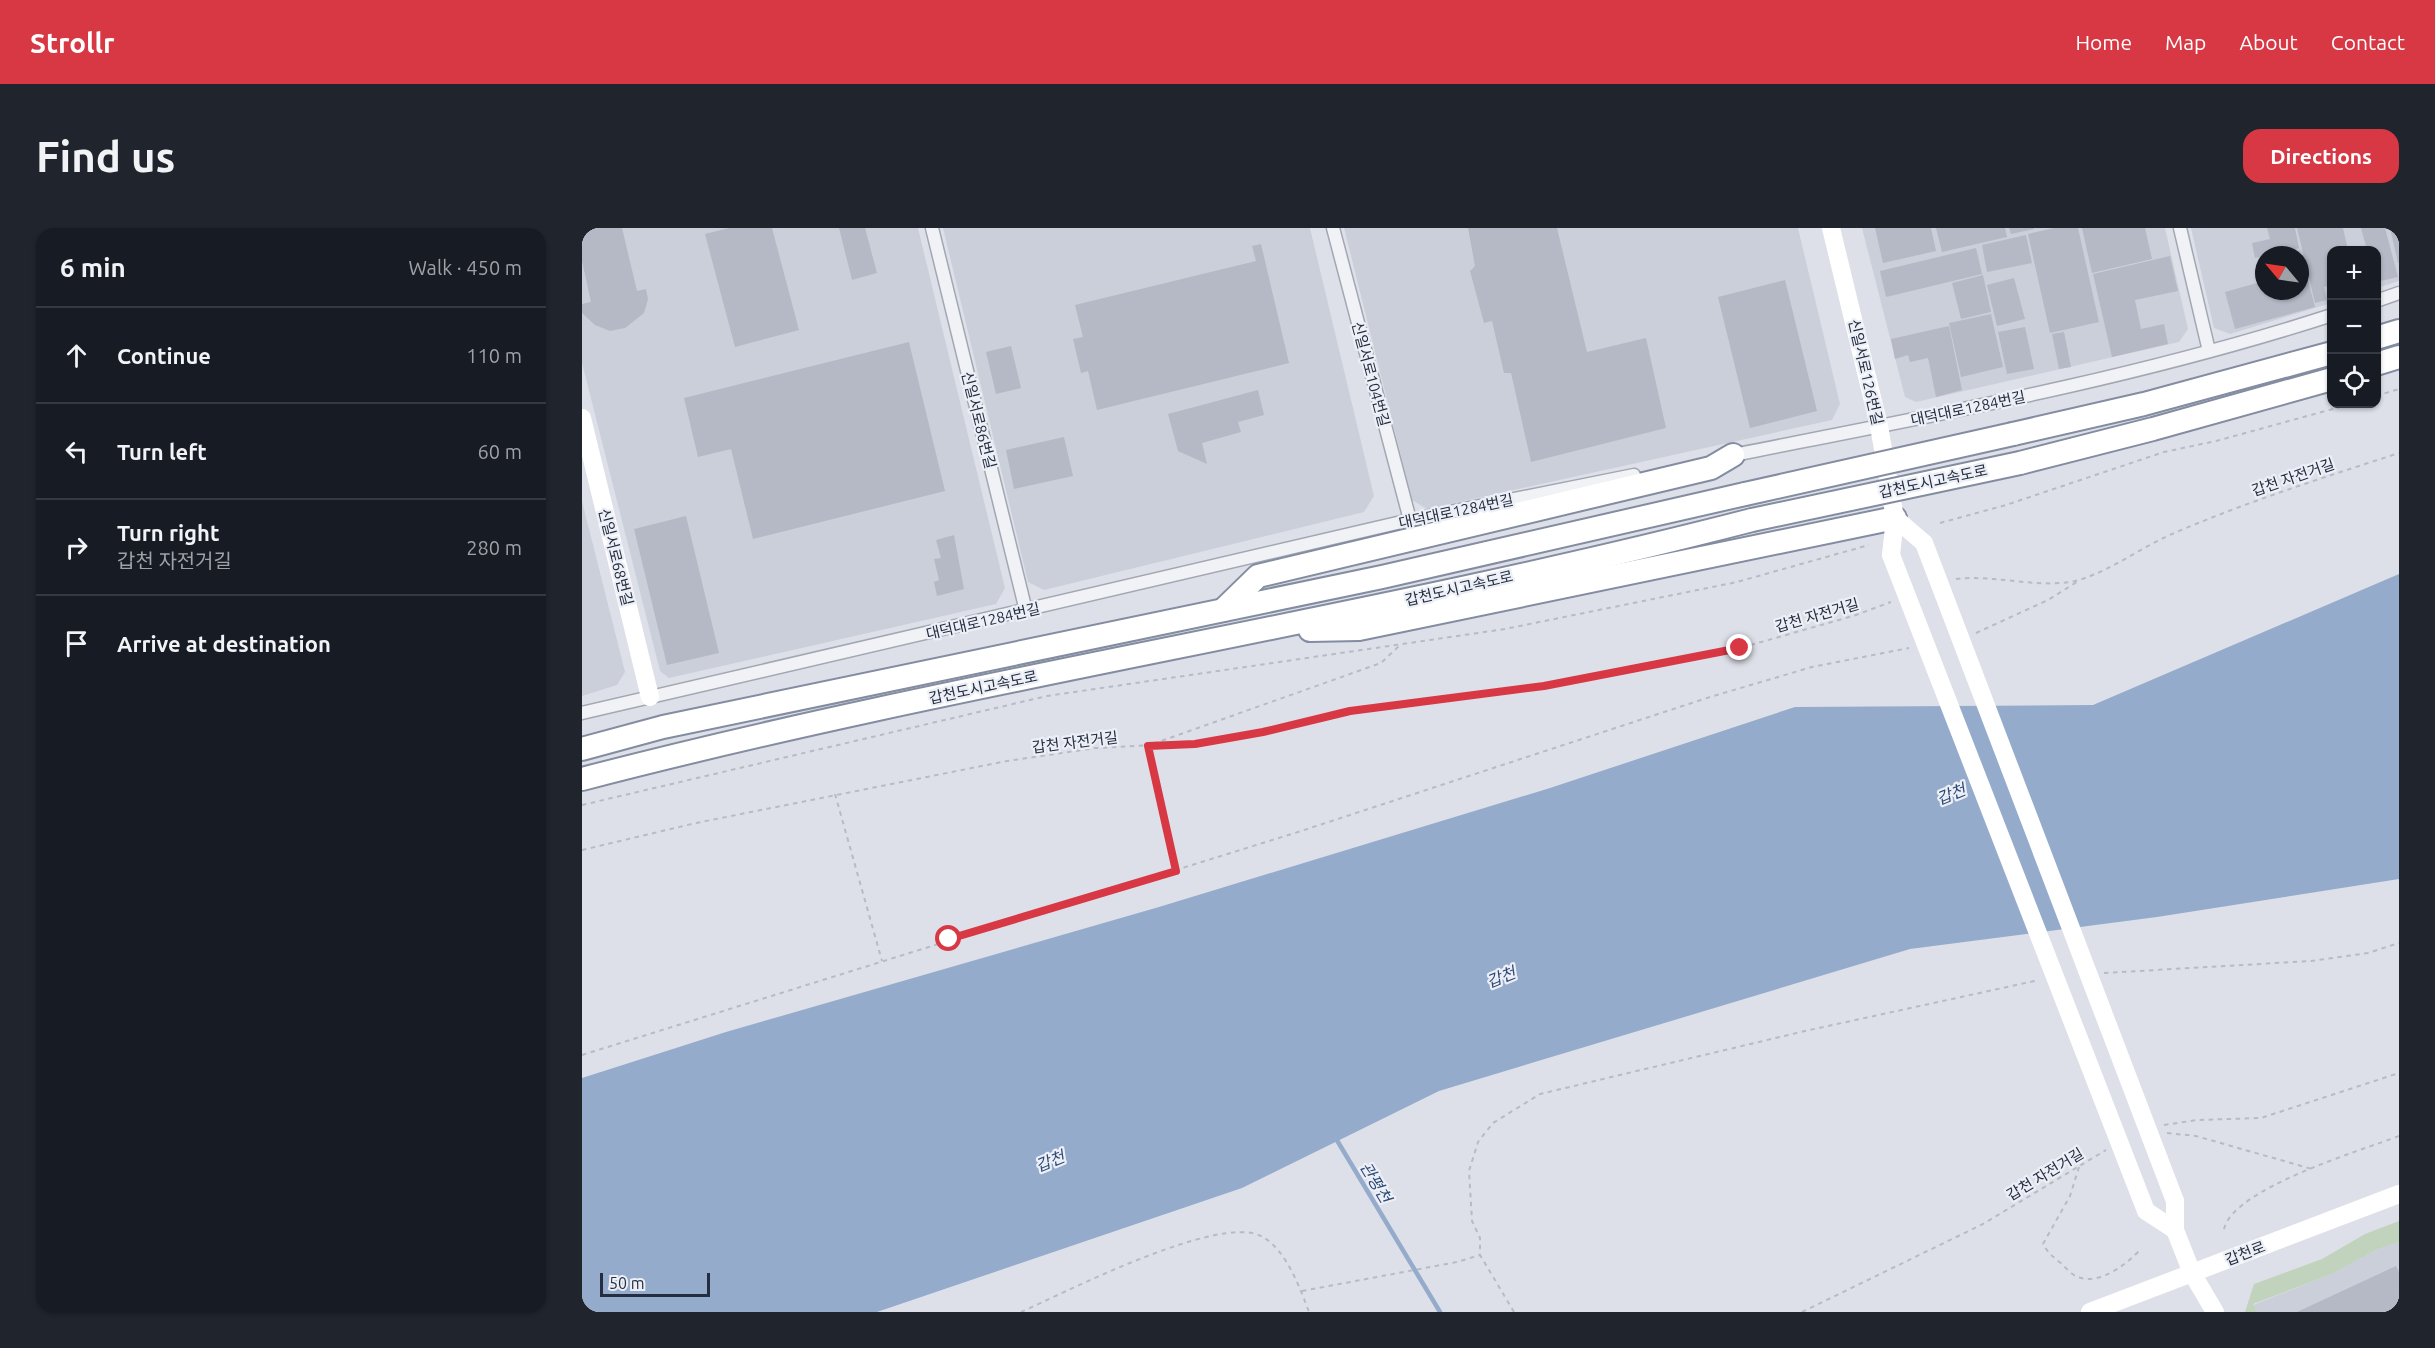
<!DOCTYPE html>
<html lang="en">
<head>
<meta charset="utf-8">
<style>
	:root { --surface:#171b24; --page:#20242c; --text:#f1f3f6; --muted:#9ea1a6; --line:#363941; --accent:#d73844 }
	body { margin:0; font-family:Ubuntu,"Noto Sans KR",sans-serif; background:var(--page); color:var(--text) }
	.controls { position:absolute; right:18px; top:18px; display:grid; overflow:hidden; border-radius:12px; box-shadow:0 2px 4px #0004 }
	.controls button { width:54px; height:54px; display:grid; place-items:center; padding:0; border:0; border-bottom:2px solid var(--line); background:var(--surface); color:var(--text); font:30px sans-serif }
	.compass { position:absolute; left:1673px; top:18px; width:54px; height:54px; border-radius:50%; background:var(--surface); box-shadow:0 2px 4px #0004; rotate:299deg }
	.scale { position:absolute; left:18px; bottom:15px; width:110px; box-sizing:border-box; padding-left:6px; border:3px solid #252d40; border-top:0; font-size:16px; line-height:21px; white-space:nowrap; color:#252d40; -webkit-text-stroke:4px #ecf0f6; paint-order:stroke }
	.stop { position:absolute; width:18px; height:18px; margin:-14px; border:4px solid #d73844; border-radius:50%; background:#fff }
	.stop.end { background:#d73844; border-color:#fff; box-shadow:0 2px 6px #0008 }
	.list { margin:0; padding:0; list-style:none }
	h2 { display:flex; justify-content:space-between; align-items:center; height:78px; margin:0; padding:0 24px; font-size:26px }
	h2 small { font-size:20px; font-weight:400; color:var(--muted) }
	.list li { display:grid; grid-template-columns:39px 1fr auto; gap:18px; align-items:center; box-sizing:border-box; height:96px; padding:0 24px; border-top:2px solid var(--line) }
	.list b { display:block; font-size:22px; white-space:nowrap }
	.list p { margin:0; font-size:20px; white-space:nowrap; color:var(--muted) }
	.list em { font-size:20px; font-style:normal; color:var(--muted) }
	.icon { flex:none; width:33px; height:33px; fill:none; stroke:currentColor; stroke-width:2; stroke-linecap:round; stroke-linejoin:round }
	.map { position:relative; flex:none; width:1817px; height:1084px; overflow:hidden; border-radius:18px }
	header { display:flex; align-items:center; gap:36px; box-sizing:border-box; height:84px; padding:0 30px; background:var(--accent); color:#fff }
	header strong { font-size:28px }
	nav { display:flex; gap:33px; margin-inline-start:auto; font-size:21px }
	.intro { display:flex; align-items:center; justify-content:space-between; box-sizing:border-box; height:144px; padding:0 36px }
	h1 { margin:0; font-size:42px }
	.button { padding:15px 27px; border-radius:18px; background:var(--accent); color:#fff; font-size:21px; font-weight:700 }
	main { display:flex; gap:36px; padding:0 36px }
	aside { flex:1; background:var(--surface); border-radius:18px; box-shadow:0 2px 4px #0004 }
	.map>svg:first-child { display:block }
</style>
</head>
<body>
<header>
<strong>Strollr</strong>
<nav><a>Home</a><a>Map</a><a>About</a><a>Contact</a></nav>
</header>
<div class="intro"><h1>Find us</h1><a class="button">Directions</a></div>
<main>
<aside>
<h2>6 min<small>Walk · 450 m</small></h2>
<ul class="list">
<li><svg class="icon" aria-label="ahead" viewBox="0 0 24 24"><path d="M12 20V5M6 11l6-6 6 6"/></svg><div><b>Continue</b></div><em>110 m</em></li>
<li><svg class="icon" aria-label="left" viewBox="0 0 24 24"><path d="M17 20v-9H6M10 6l-5 5 5 5"/></svg><div><b>Turn left</b></div><em>60 m</em></li>
<li><svg class="icon" aria-label="right" viewBox="0 0 24 24"><path d="M7 20v-9h11M14 6l5 5-5 5"/></svg><div><b>Turn right</b><p>갑천 자전거길</p></div><em>280 m</em></li>
<li><svg class="icon" aria-label="arrive" viewBox="0 0 24 24"><path d="M6 21V4h12l-3 4 3 4H6"/></svg><div><b>Arrive at destination</b></div></li>
</ul>
</aside>
<div class="map">
<svg width="1817" height="1084" viewBox="0 0 1817 1084">
	<rect width="100%" height="100%" fill="#dde0e8"/>
	<g fill="#cbcfda" fill-rule="evenodd">
		<polygon points="0,0 336,0 423,360 414,376 87,450 78,443 0,135"/>
		<polygon points="361,0 728,0 792,268 782,284 462,362 446,354"/>
		<polygon points="762,0 1216,0 1258,176 1250,192 845,281 830,272"/>
		<polygon points="1280,0 1583,0 1606,101 1597,114 1334,174 1323,169"/>
		<path d="M1609,0H1817V53L1795,60L1794,22H1750L1749,75L1648,106L1632,100ZM1682,27H1718V63H1682Z"/>
		<polygon points="0,273 43,444 35,457 0,468"/>
		<polygon points="1817,1014 1817,1084 1675,1084 1671,1077 1750,1046 1794,1022"/>
	</g>
	<polygon fill="#c1d3bd" points="1817,993 1817,1014 1794,1022 1750,1046 1671,1076 1675,1084 1663,1084 1672,1056 1740,1031 1783,1006"/>
	<polygon fill="#95abcb" points="1817,346 1817,651 1575,689 1328,721 857,863 660,960 295,1084 0,1084 0,850 144,804 577,679 968,560 1213,479 1511,477"/>
	<g fill="none" stroke-linecap="round" stroke-linejoin="round">
		<polyline stroke="#95abcb" stroke-width="4.5" points="753,909 858,1084"/>
	</g>
	<g fill="#b4b9c5">
		<polygon points="0,0 40,0 55,63 64,61 66,71 62,85 43,100 28,103 13,97 0,85 0,76 9,74 0,33"/>
		<polygon points="147,0 190,0 217,102 153,119 123,6"/>
		<polygon points="257,0 283,0 295,45 270,52"/>
		<polygon points="886,0 975,0 1005,124 1064,110 1084,200 949,234 929,145 922,145 910,93 902,95 888,43 893,38"/>
		<polygon points="1293,0 1349,0 1354,23 1301,35"/>
		<polygon points="1354,0 1423,0 1425,9 1360,24"/>
		<polygon points="1427,0 1452,0 1452,1 1429,6"/>
		<polygon points="1472,0 1496,0 1517,94 1468,105 1446,6"/>
		<polygon points="1500,0 1563,0 1570,31 1510,45"/>
		<polygon points="1685,0 1713,0 1717,20 1673,30 1670,15 1688,11"/>
		<polygon points="1715,0 1761,0 1766,22 1750,22 1750,57 1742,59 1745,72 1733,75"/>
		<polygon points="1779,0 1803,0 1816,49 1794,54 1794,22 1785,22"/>
		<polygon points="1808,0 1817,0 1817,35 1816,35"/>
		<polygon points="1444,7 1450,35 1405,44 1400,17"/>
		<polygon points="679,16 707,135 515,182 506,143 499,145 491,111 501,109 493,77 674,33 670,18"/>
		<polygon points="1394,20 1400,46 1304,69 1298,43"/>
		<polygon points="1588,28 1596,63 1553,72 1559,101 1582,96 1586,116 1530,129 1511,46"/>
		<polygon points="1723,41 1733,79 1653,101 1643,64 1682,53 1682,63 1718,63 1718,43"/>
		<polygon points="1401,47 1409,84 1379,91 1370,55"/>
		<polygon points="1432,50 1443,91 1415,98 1405,57"/>
		<polygon points="1203,52 1235,183 1168,200 1136,69"/>
		<polygon points="1409,86 1421,139 1379,149 1367,95"/>
		<polygon points="1367,98 1380,162 1354,169 1346,130 1328,134 1326,127 1313,131 1309,111"/>
		<polygon points="1443,99 1452,141 1425,146 1416,104"/>
		<polygon points="1482,104 1489,139 1477,141 1470,106"/>
		<polygon points="327,114 363,263 171,311 149,221 116,229 102,170"/>
		<polygon points="429,118 439,160 414,166 404,124"/>
		<polygon points="676,162 682,187 656,194 659,204 620,215 625,236 596,223 586,186"/>
		<polygon points="482,209 491,248 432,261 424,222"/>
		<polygon points="104,288 137,425 85,437 52,301"/>
		<polygon points="372,307 382,361 355,368 352,354 357,352 352,331 359,330 354,312"/>
		<polygon points="1814,1038 1817,1044 1817,1084 1715,1084"/>
	</g>
	<g fill="none" stroke-linecap="round" stroke-linejoin="round">
		<defs>
			<g id="street">
				<polyline points="350,0 444,383"/>
				<polyline points="751,0 828,292"/>
				<polyline points="1598,0 1627,123"/>
				<polyline points="1794,73 1817,65"/>
				<path d="M1146,228C1348,188 1553,151 1750,87"/>
				<polyline points="0,485 828,292 1052,247"/>
			</g>
			<g id="highway">
				<polyline points="1794,110 1817,103"/>
				<polyline points="1794,136 1817,129"/>
				<polyline points="1431,206 1562,176 1750,125"/>
				<polyline points="1438,235 1571,201 1750,151"/>
				<polyline points="641,382 676,348 1129,240 1151,227"/>
				<polyline points="728,402 777,401 1313,290"/>
				<polyline points="0,521 81,499 800,349 1163,266"/>
				<path d="M0,551C387,450 783,392 1170,292"/>
			</g>
		</defs>
		<use href="#street" stroke="#a2a7b2" stroke-width="15"/>
		<use href="#highway" stroke="#838ca0" stroke-width="26"/>
		<g stroke="#b7bbc3" stroke-width="2" stroke-dasharray="4.5 4.5" stroke-linecap="butt">
			<polyline points="1794,168 1817,161"/>
			<polyline points="1358,295 1424,277 1582,224 1634,213 1769,176"/>
			<path d="M1374,351C1414,346 1464,363 1500,351C1531,341 1560,319 1590,306C1664,274 1740,250 1817,225"/>
			<polyline points="1394,405 1466,372 1498,352"/>
			<polyline points="253,566 300,733"/>
			<polyline points="0,577 465,468 923,401 1155,354 1287,317"/>
			<polyline points="0,622 114,595 425,533 514,520 613,515 681,504 769,482 962,458 1074,438 1158,420 1271,388 1309,374"/>
			<polyline points="594,643 565,518 799,435 818,417"/>
			<polyline points="1522,745 1729,733 1786,725 1817,715"/>
			<polyline points="0,827 716,604 1128,469 1230,439 1327,420"/>
			<polyline points="1582,897 1615,892 1679,890 1817,845"/>
			<polyline points="1585,905 1614,908 1730,941"/>
			<path d="M1497,939L1488,968L1461,1016C1466,1025 1472,1030 1480,1036C1484,1040 1489,1046 1494,1048C1516,1059 1545,1036 1559,1021"/>
			<path d="M1642,1001C1652,960 1778,923 1817,908"/>
			<polyline points="720,1063 875,1034 898,1027"/>
			<path d="M439,1084C484,1064 636,986 679,1008C704,1021 718,1060 727,1084"/>
			<polyline points="932,1084 898,1027 898,1010 890,993 887,943 896,914 911,895 958,866 1223,803 1457,752"/>
			<polyline points="1220,1084 1401,996 1524,922"/>
		</g>
		<use href="#street" stroke="#f0f2f6" stroke-width="12"/>
		<g stroke="#fff" stroke-width="18">
			<polyline points="1249,0 1297,198 1313,290 1309,327"/>
			<polyline points="0,190 68,469"/>
			<polyline points="1313,290 1342,315"/>
			<polyline points="1593,973 1593,1002 1610,1045 1633,1084"/>
			<polyline points="1564,983 1593,1002"/>
			<polyline points="1508,1084 1817,966"/>
		</g>
		<use href="#highway" stroke="#fff" stroke-width="22"/>
		<defs>
			<g id="highway-bridge">
				<polyline points="1163,266 1431,206"/>
				<polyline points="1170,292 1438,235"/>
			</g>
		</defs>
		<use href="#highway-bridge" stroke="#838ca0" stroke-width="26" stroke-linecap="butt"/>
		<g stroke="#fff" stroke-width="18">
			<polyline points="1342,315 1593,973"/>
			<polyline points="1309,327 1564,983"/>
		</g>
		<use href="#highway-bridge" stroke="#fff" stroke-width="22"/>
	</g>
	<g fill="none" stroke-linecap="round" stroke-linejoin="round">
		<polyline stroke="#d73844" stroke-width="8" points="367,711 594,643 566,518 613,516 681,504 768,483 962,458 1158,420"/>
	</g>
	<g text-anchor="middle" dominant-baseline="central" stroke-width="4.5" stroke-linejoin="round" paint-order="stroke">
		<g font-size="15" fill="#252d40" stroke="#ecf0f6">
			<text transform="translate(1284 144) rotate(77)">신일서로126번길</text>
			<text transform="translate(789 146) rotate(75)">신일서로104번길</text>
			<text transform="translate(1386 180) rotate(-12)">대덕대로1284번길</text>
			<text transform="translate(397 192) rotate(76)">신일서로86번길</text>
			<text transform="translate(1711 249) rotate(-19)">갑천 자전거길</text>
			<text transform="translate(1351 253) rotate(-12)">갑천도시고속도로</text>
			<text transform="translate(874 283) rotate(-12)">대덕대로1284번길</text>
			<text transform="translate(34 329) rotate(76)">신일서로68번길</text>
			<text transform="translate(877 360) rotate(-13)">갑천도시고속도로</text>
			<text transform="translate(1235 387) rotate(-16)">갑천 자전거길</text>
			<text transform="translate(401 393) rotate(-13)">대덕대로1284번길</text>
			<text transform="translate(401 459) rotate(-12)">갑천도시고속도로</text>
			<text transform="translate(493 514) rotate(-7)">갑천 자전거길</text>
			<text transform="translate(1463 946) rotate(-31)">갑천 자전거길</text>
			<text transform="translate(1663 1025) rotate(-21)">갑천로</text>
		</g>
		<g font-size="16" font-style="italic" fill="#2d4876" stroke="#ecf0f6">
			<text transform="translate(1369 566) rotate(-22)">갑천</text>
			<text transform="translate(919 749) rotate(-22)">갑천</text>
			<text transform="translate(468 933) rotate(-22)">갑천</text>
			<text transform="translate(794 954) rotate(59)">관평천</text>
		</g>
	</g>
</svg>
<div class="controls">
<button>+</button>
<button>−</button>
<button><svg class="icon" aria-label="locate" viewBox="0 0 24 24"><circle cx="12" cy="12" r="6"/><path d="M12 2v4M12 18v4M2 12h4M18 12h4"/></svg></button>
</div>
<svg class="compass" viewBox="-18 -18 36 36"><path d="M0-13l5 13h-10z" fill="#e53935"/><path d="M0 13l5-13h-10z" fill="#9ea1a6"/></svg>
<div class="scale">50 m</div>
<div class="stop" style="left:367px;top:711px"></div>
<div class="stop end" style="left:1158px;top:420px"></div>
</div>
</main>
</body>
</html>
